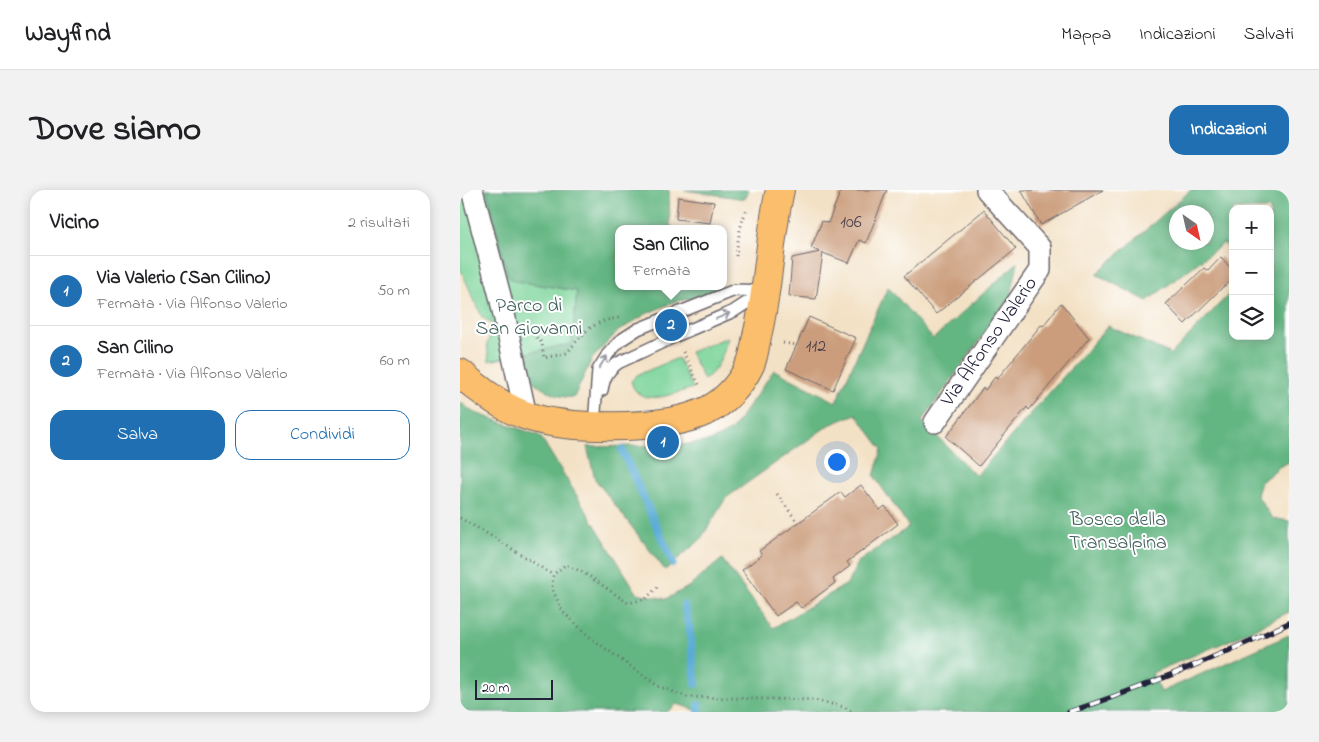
<!DOCTYPE html>
<html lang="it">
<head>
<meta charset="utf-8">
<style>
	:root { --surface:#fff; --page:#f2f2f2; --text:#202124; --muted:#757577; --line:#e0e0e0; --accent:#1f6fb2 }
	body { margin:0; font-family:"Indie Flower",sans-serif; background:var(--page); color:var(--text) }
	.controls { position:absolute; right:15px; top:15px; display:grid; overflow:hidden; border-radius:10px; box-shadow:0 2px 12px #0003 }
	.controls button { width:45px; height:45px; display:grid; place-items:center; padding:0; border:0; border-bottom:1px solid var(--line); background:var(--surface); color:var(--text); font:25px sans-serif }
	.compass { position:absolute; left:709px; top:15px; width:45px; height:45px; border-radius:50%; background:var(--surface); box-shadow:0 2px 12px #0003; rotate:146deg }
	.scale { position:absolute; left:15px; bottom:12px; width:78px; box-sizing:border-box; padding-left:5px; border:2px solid #22223b; border-top:0; font-size:14px; line-height:18px; white-space:nowrap; color:#22223b; -webkit-text-stroke:4px #fff; paint-order:stroke }
	.you { position:absolute; left:376px; top:271px; width:18px; height:18px; margin:-12px; border:4px solid #fff; border-radius:50%; background:#1a73e8; box-shadow:0 0 0 8px #1a73e833 }
	.badge { display:grid; place-items:center; width:32px; height:32px; border-radius:50%; background:var(--accent); color:#fff; font-size:16px; font-weight:700 }
	.pin { position:absolute; translate:-50% -50%; border:2px solid #fff; box-shadow:0 1px 5px #0006 }
	.popup { position:absolute; left:155px; top:35px; width:112px; height:65px; box-sizing:border-box; display:grid; place-content:center; border-radius:10px; background:var(--surface); filter:drop-shadow(0 1px 4px #0005); font-size:16px; white-space:nowrap; color:var(--muted) }
	.popup b { font-size:19px; color:var(--text) }
	.popup::after { content:''; position:absolute; left:50%; top:100%; margin-left:-10px; border:10px solid transparent; border-top-color:var(--surface) }
	.list { margin:0; padding:0; list-style:none }
	h2 { display:flex; justify-content:space-between; align-items:center; height:65px; margin:0; padding:0 20px; font-size:21px }
	h2 small { font-size:16px; font-weight:400; color:var(--muted) }
	.list li { display:grid; grid-template-columns:32px 1fr auto; gap:15px; align-items:center; box-sizing:border-box; height:70px; padding:0 20px; border-top:1px solid var(--line) }
	.list b { display:block; font-size:19px; white-space:nowrap }
	.list p { margin:0; font-size:16px; white-space:nowrap; color:var(--muted) }
	.list em { font-size:16px; font-style:normal; color:var(--muted) }
	.actions { display:flex; gap:10px; padding:15px 20px }
	.actions a { flex:1; padding:11px 0; border:1px solid var(--accent); border-radius:15px; text-align:center; font-size:18px; color:var(--accent) }
	.actions .main { background:var(--accent); color:#fff }
	.icon { flex:none; width:28px; height:28px; fill:none; stroke:currentColor; stroke-width:2; stroke-linecap:round; stroke-linejoin:round }
	.map { position:relative; flex:none; width:829px; height:522px; overflow:hidden; border-radius:15px }
	header { display:flex; align-items:center; gap:30px; box-sizing:border-box; height:70px; padding:0 25px; background:var(--surface); border-bottom:1px solid var(--line) }
	header strong { font-size:24px }
	nav { display:flex; gap:28px; margin-inline-start:auto; font-size:18px }
	.intro { display:flex; align-items:center; justify-content:space-between; box-sizing:border-box; height:120px; padding:0 30px }
	h1 { margin:0; font-size:35px }
	.button { padding:12px 22px; border-radius:15px; background:var(--accent); color:#fff; font-size:18px; font-weight:700 }
	main { display:flex; gap:30px; padding:0 30px }
	aside { flex:1; background:var(--surface); border-radius:15px; box-shadow:0 2px 12px #0003 }
	.map>svg:first-child { display:block }
</style>
</head>
<body>
<header>
<strong>Wayfind</strong>
<nav><a>Mappa</a><a>Indicazioni</a><a>Salvati</a></nav>
</header>
<div class="intro"><h1>Dove siamo</h1><a class="button">Indicazioni</a></div>
<main>
<aside>
<h2>Vicino<small>2 risultati</small></h2>
<ul class="list">
<li><span class="badge">1</span><div><b>Via Valerio (San Cilino)</b><p>Fermata · Via Alfonso Valerio</p></div><em>50 m</em></li>
<li><span class="badge">2</span><div><b>San Cilino</b><p>Fermata · Via Alfonso Valerio</p></div><em>60 m</em></li>
</ul>
<div class="actions"><a class="main">Salva</a><a>Condividi</a></div>
</aside>
<div class="map">
<svg width="829" height="522" viewBox="0 0 829 522">
	<rect width="100%" height="100%" fill="#fff"/>
	<filter id="ink" filterUnits="userSpaceOnUse"><feTurbulence type="fractalNoise" baseFrequency=".02" numOctaves="2"/><feDisplacementMap in="SourceGraphic" scale="10" xChannelSelector="R" yChannelSelector="G"/><feConvolveMatrix kernelMatrix="1 2 1 2 8 2 1 2 1" color-interpolation-filters="sRGB"/></filter>
	<filter id="wash" filterUnits="userSpaceOnUse"><feTurbulence type="fractalNoise" baseFrequency=".0096" numOctaves="4" result="noise"/><feDisplacementMap in="SourceGraphic" scale="20" xChannelSelector="R" yChannelSelector="G"/><feGaussianBlur stdDeviation="1.12" result="paint"/><feColorMatrix in="noise" values="0 0 0 0 0 0 0 0 0 0 0 0 0 0 0 0 0 1.4 0 .05"/><feComposite in="paint" operator="in"/></filter>
	<g filter="url(#wash)">
		<rect width="100%" height="100%" fill="#f3e1c5"/>
		<g fill="#7bd49a" stroke="#4e7b6a">
			<polygon points="0,0 27,0 48,87 56,91 117,101 112,154 29,171 27,154 34,135 22,127 0,78"/>
			<path d="M268,147C263,165 259,179 244,190L230,162Z"/>
			<path d="M218,168L233,198C214,203 178,220 171,191L177,185Z"/>
		</g>
		<g fill="#64b682" stroke="#436c5e" fill-rule="evenodd">
			<path d="M27,0H209L210,35L215,39H158V96H259L258,103L213,112L186,124L157,142L132,169L114,207C97,209 83,199 70,189L67,163L112,154L117,101L56,91L48,87Z"/>
			<polygon points="224,0 289,0 285,9"/>
			<path d="M731,0H829V272L819,277L801,292L797,305L812,328L829,331V422L775,448L692,483L701,502L829,445V522H241L217,514L207,522H0V212L13,222L80,246L177,403L206,409L230,396L262,369L313,438L387,394L398,372L449,337L414,286L422,259L396,224L369,235L266,308L240,350L205,380L135,289L127,257L220,255L251,251L272,240L314,180L376,212L428,97L473,149L558,72L551,106L462,231L516,286L648,136L711,164L773,100V146H810V19H773V65L764,53L687,111L636,84ZM716,22H746V52H716Z"/>
		</g>
		<g fill="none" stroke-linecap="round" stroke-linejoin="round">
			<g stroke="#59abd4" stroke-width="8">
				<polyline points="162,260 213,373"/>
				<polyline points="224,415 229,436 236,494"/>
				<polyline points="239,515 239,522"/>
			</g>
		</g>
		<g id="blocks">
			<g fill="#cb9d7c">
				<polygon points="381,0 427,0 406,53 399,50 389,73 363,63 356,109 329,106 332,68 360,62 351,58 362,31 368,33"/>
				<polygon points="561,0 643,0 581,35"/>
				<polygon points="218,7 254,12 250,33 216,29"/>
				<polygon points="524,20 556,59 476,124 444,86"/>
				<polygon points="761,67 773,81 773,90 763,97 725,134 706,114 744,78 748,81"/>
				<polygon points="601,113 629,148 569,220 567,217 519,276 486,247 523,198 525,200 535,187 537,189 581,135 583,136"/>
				<polygon points="349,127 396,148 373,200 326,179"/>
				<polygon points="401,295 420,320 425,316 438,334 387,372 390,376 373,389 375,393 341,418 336,412 316,426 282,380 302,365 299,361 381,302 385,307"/>
			</g>
		</g>
	</g>
	<g filter="url(#ink)">
		<use href="#blocks" fill-opacity="0" stroke="#6b656b" stroke-width="1"/>
		<g fill="none" stroke-linecap="round" stroke-linejoin="round">
			<defs>
				<g id="service">
					<path d="M142,200C144,188 147,181 158,173L218,145L274,121L302,103"/>
					<polyline points="134,236 138,180 148,164 161,150 178,139 275,100 306,101"/>
				</g>
				<g id="minor">
					<polyline points="12,0 40,106 66,226"/>
					<polyline points="475,232 580,80 580,58 527,0"/>
				</g>
				<path id="primary" d="M0,183C19,200 43,218 67,226C108,240 198,240 239,224C262,216 280,196 290,175C294,167 295,155 297,146C309,98 309,48 320,0"/>
			</defs>
			<use href="#service" stroke="#6b656b" stroke-width="14"/>
			<use href="#minor" stroke="#6b656b" stroke-width="24"/>
			<use href="#primary" stroke="#6b656b" stroke-width="30"/>
			<g stroke="#6b656b" stroke-width="3" stroke-dasharray="1 4" stroke-linecap="butt">
				<path d="M276,66C278,50 280,32 288,18"/>
				<path d="M73,144L82,153L84,168L107,163C122,144 133,130 159,128"/>
				<polyline points="323,153 337,155"/>
				<polyline points="223,162 239,195"/>
				<polyline points="317,304 338,333"/>
				<polyline points="0,328 38,350 93,385"/>
				<polyline points="197,397 186,409 168,413 123,382 105,375 93,385 92,399 103,422 132,449 198,496 227,507 354,510 384,517 393,522"/>
			</g>
			<use href="#service" stroke="#fff" stroke-width="11"/>
			<use href="#minor" stroke="#fff" stroke-width="21"/>
			<use href="#primary" stroke="#fabe6d" stroke-width="28"/>
			<defs>
				<path id="rail" d="M609,522C685,497 757,467 829,433"/>
			</defs>
			<use href="#rail" stroke="#22223b" stroke-width="5.5"/>
			<use href="#rail" stroke="#fff" stroke-width="4" stroke-dasharray="11" stroke-linecap="butt"/>
		</g>
		<defs><path id="oneway-shaft" d="M-6 0H5M1.5-3L5.5 0L1.5 3" fill="none" stroke-width="1.6" stroke-linecap="round" stroke-linejoin="round" transform="scale(1.25)"/></defs>
		<g stroke="#9c9ca7">
			<use href="#oneway-shaft" transform="translate(263 126) rotate(-23)"/>
			<use href="#oneway-shaft" transform="translate(143 172) rotate(-57)"/>
		</g>
	</g>
	<g text-anchor="middle" dominant-baseline="central" stroke-width="4" stroke-linejoin="round" paint-order="stroke">
		<g font-size="18" fill="#4c414b">
			<text x="391" y="33">106</text>
			<text x="356" y="157">112</text>
		</g>
		<g font-size="20" fill="#41605c" stroke="#fff">
			<text x="69" y="116">Parco di<tspan x="69" dy="23">San Giovanni</tspan></text>
			<text x="658" y="330">Bosco della<tspan x="658" dy="23">Transalpina</tspan></text>
		</g>
		<g font-size="20" fill="#22223b" stroke="#fff">
			<text transform="translate(530 152) rotate(-55)">Via Alfonso Valerio</text>
		</g>
	</g>
</svg>
<div class="controls">
<button>+</button>
<button>−</button>
<button><svg class="icon" aria-label="layers" viewBox="0 0 24 24"><path d="M12 4l9 5-9 5-9-5zM3 14l9 5 9-5"/></svg></button>
</div>
<svg class="compass" viewBox="-18 -18 36 36"><path d="M0-13l5 13h-10z" fill="#e53935"/><path d="M0 13l5-13h-10z" fill="#757577"/></svg>
<div class="scale">20 m</div>
<div class="you"></div>
<div class="pin badge" style="left:203px;top:252px">1</div>
<div class="pin badge" style="left:211px;top:135px">2</div>
<div class="popup"><b>San Cilino</b>Fermata</div>
</div>
</main>
</body>
</html>
